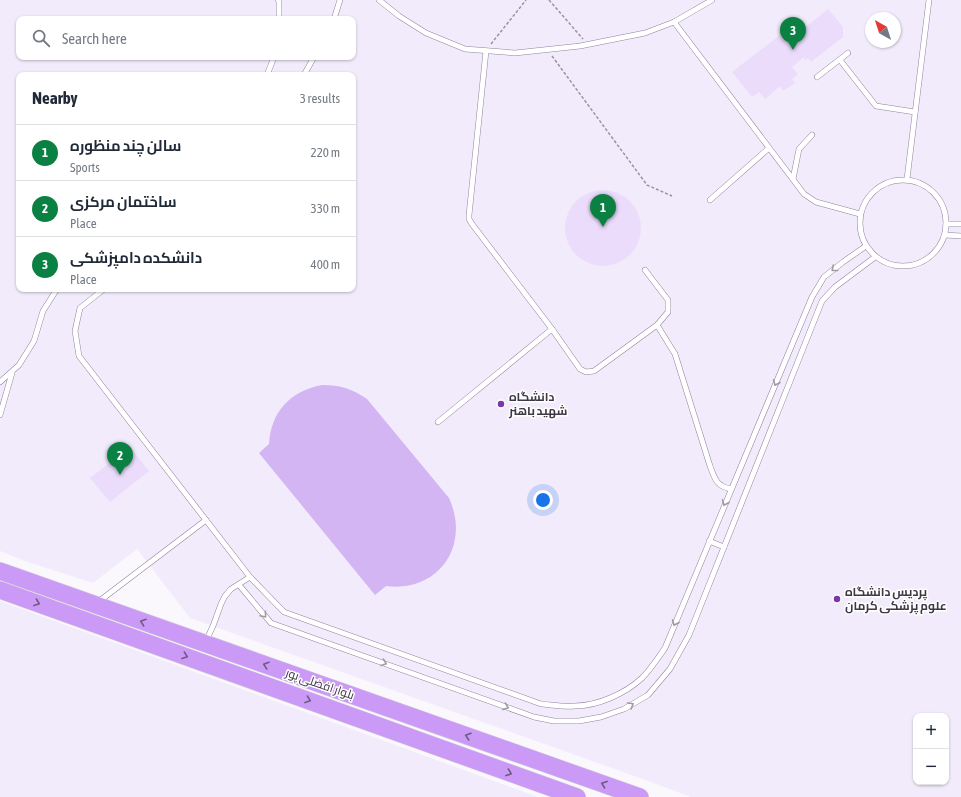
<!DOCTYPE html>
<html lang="en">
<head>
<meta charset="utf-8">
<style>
	:root { --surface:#fff; --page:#f6f6f7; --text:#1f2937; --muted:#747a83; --line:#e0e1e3; --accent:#0b8043 }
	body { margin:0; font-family:"Asap Condensed",Cairo,sans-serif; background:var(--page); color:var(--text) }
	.controls { position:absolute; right:12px; bottom:12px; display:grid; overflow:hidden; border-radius:8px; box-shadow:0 1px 3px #0004 }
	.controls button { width:36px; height:36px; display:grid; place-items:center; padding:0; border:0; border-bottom:1px solid var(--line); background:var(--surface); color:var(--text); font:20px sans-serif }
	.compass { position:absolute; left:865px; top:12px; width:36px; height:36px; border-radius:50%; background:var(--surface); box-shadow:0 1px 3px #0004; rotate:321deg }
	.you { position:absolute; left:543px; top:500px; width:14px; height:14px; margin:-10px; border:3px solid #fff; border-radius:50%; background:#1a73e8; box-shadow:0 0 0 6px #1a73e833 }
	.badge { display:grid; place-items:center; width:26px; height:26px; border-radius:50%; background:var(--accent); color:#fff; font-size:13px; font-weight:700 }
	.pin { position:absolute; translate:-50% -33px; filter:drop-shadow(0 1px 2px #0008) }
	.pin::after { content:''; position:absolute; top:21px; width:14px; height:12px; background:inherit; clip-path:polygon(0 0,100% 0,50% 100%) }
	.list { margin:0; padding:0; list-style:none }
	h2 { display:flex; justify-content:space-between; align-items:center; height:52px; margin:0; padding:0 16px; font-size:17px }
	h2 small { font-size:13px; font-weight:400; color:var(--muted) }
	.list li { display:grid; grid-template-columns:26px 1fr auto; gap:12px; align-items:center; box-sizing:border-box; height:56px; padding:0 16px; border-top:1px solid var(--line) }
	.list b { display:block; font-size:15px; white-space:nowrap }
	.list p { margin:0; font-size:13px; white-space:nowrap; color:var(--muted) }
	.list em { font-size:13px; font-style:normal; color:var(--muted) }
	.icon { flex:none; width:22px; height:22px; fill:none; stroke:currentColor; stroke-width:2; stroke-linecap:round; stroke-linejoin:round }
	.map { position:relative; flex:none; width:961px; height:797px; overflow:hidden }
	.search { position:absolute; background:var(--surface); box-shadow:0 1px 3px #0004; left:16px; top:16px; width:340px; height:44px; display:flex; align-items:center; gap:10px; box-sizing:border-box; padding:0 14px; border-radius:8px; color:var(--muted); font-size:15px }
	.panel { position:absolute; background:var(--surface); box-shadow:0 1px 3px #0004; left:16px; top:72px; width:340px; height:220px; border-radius:8px }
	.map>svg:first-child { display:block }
</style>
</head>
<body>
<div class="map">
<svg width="961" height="797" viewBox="0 0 961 797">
	<rect width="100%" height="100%" fill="#faf7fd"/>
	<g fill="#f2ebfb" fill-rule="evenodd">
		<path d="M0,0H961V797H691L640,778L190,618L137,549L93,583L25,561L0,551ZM871,18H895V42H871ZM19,19H353V57H19ZM19,75H353V289H19ZM916,716H946V782H916Z"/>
		<polygon points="0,601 538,797 0,797"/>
	</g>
	<path fill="#d3b5f3" d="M322,385C341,385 352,389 367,399L449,498C471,546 438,593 386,586L375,595L259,453L269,444C271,412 290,391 322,385Z"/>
	<g fill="#ebdcfc">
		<polygon points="828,9 843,27 843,37 811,62 808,58 805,60 804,57 792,67 798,74 792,79 795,83 783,91 780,86 765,99 759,92 752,97 732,72 780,35 786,43"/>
		<circle cx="603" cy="228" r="38"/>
		<polygon points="130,447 149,471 110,502 90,478"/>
	</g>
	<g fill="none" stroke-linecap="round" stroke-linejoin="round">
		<defs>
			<g id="service">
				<polyline points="278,0 279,1 279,19"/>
				<polyline points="379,0 399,16 426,33 465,49 515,53 580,46 645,33 674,22 712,0"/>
				<polyline points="334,19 340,0"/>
				<polyline points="674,22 804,194 816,202 860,214"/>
				<polyline points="486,51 469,215 469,219 472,224 552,329 580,369 586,372 594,371 657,325 668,312 668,300 645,270"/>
				<polyline points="840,60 876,106 915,112"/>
				<polyline points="267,75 274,57"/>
				<polyline points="304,75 314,57"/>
				<polyline points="817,77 848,53"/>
				<polyline points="793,179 799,149 812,135"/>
				<polyline points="907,179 929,0"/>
				<circle cx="903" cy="223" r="43"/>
				<polyline points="710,200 769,148"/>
				<polyline points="946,224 961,224"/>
				<polyline points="945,235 961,236"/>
				<polyline points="104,289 80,308 75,331 79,356 250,577 231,589 225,596 221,604 213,626 206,641"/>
				<path d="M657,325L675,354L710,466C715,479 716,486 731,489"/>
				<polyline points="0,382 19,365 34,341 43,311 57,289"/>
				<polyline points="0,415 12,373"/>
				<polyline points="438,422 552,329"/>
				<polyline points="709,541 724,547"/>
				<path d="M250,577L284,612L541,704C553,705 564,707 575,706C598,706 626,693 642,678C651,669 658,658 665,648L812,297L824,277L843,262L866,246"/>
				<polyline points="239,585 271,623 534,717 554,721 579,721 601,717 624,709 648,695 670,669 689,635 822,301 835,287 875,257"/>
				<polyline points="98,602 206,520"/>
			</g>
			<g id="trunk">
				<polyline points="0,571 640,797"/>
				<polyline points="0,590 577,797"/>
			</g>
		</defs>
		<use href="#service" stroke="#9183a0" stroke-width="6"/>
		<use href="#trunk" stroke="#d5d3d6" stroke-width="18"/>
		<g stroke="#98939d" stroke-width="1.5" stroke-dasharray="3 2" stroke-linecap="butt">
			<polyline points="549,0 583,39"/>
			<polyline points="491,44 526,0"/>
			<polyline points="552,56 647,185 672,196"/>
		</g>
		<use href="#service" stroke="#fff" stroke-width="5"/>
		<use href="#trunk" stroke="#cb9af7" stroke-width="17"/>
	</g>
	<defs><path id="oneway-chevron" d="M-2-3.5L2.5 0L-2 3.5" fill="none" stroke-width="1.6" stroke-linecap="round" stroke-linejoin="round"/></defs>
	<g stroke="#9e9ca2">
		<use href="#oneway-chevron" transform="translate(834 269) rotate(141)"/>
		<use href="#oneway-chevron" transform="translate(776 383) rotate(113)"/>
		<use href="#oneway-chevron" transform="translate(725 503) rotate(113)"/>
		<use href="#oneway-chevron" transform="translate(264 615) rotate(50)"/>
		<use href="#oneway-chevron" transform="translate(675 623) rotate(113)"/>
		<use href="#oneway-chevron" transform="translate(384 663) rotate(20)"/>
		<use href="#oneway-chevron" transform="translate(631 705) rotate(-31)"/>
		<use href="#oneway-chevron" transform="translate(506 707) rotate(20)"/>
	</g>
	<g stroke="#6f5a83">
		<use href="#oneway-chevron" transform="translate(37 603) rotate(20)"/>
		<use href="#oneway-chevron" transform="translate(143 622) rotate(-161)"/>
		<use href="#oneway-chevron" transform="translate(185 656) rotate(20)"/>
		<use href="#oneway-chevron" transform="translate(266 665) rotate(-161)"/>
		<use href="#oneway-chevron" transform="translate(308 700) rotate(20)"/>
		<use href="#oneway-chevron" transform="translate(468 736) rotate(-161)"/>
		<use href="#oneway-chevron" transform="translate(509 773) rotate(20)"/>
		<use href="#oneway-chevron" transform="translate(604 784) rotate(-160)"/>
	</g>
	<g fill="#7937ab" stroke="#fff" stroke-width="1.5">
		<circle cx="501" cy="404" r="4"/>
		<circle cx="837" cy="599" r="4"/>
	</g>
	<g text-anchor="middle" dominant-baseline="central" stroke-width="3" stroke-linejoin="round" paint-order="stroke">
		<g font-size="12" font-weight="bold" fill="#3e3845" stroke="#fff" text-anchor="start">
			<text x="509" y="397">دانشگاه<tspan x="509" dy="14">شهید باهنر</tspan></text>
			<text x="845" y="592">پردیس دانشگاه<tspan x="845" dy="14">علوم پزشکی کرمان</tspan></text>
		</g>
		<g font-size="12" fill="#3e3845" stroke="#fff">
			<text transform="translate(320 684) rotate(19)">بلوار افضلی پور</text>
		</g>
	</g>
</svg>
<div class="controls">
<button>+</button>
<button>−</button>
</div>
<svg class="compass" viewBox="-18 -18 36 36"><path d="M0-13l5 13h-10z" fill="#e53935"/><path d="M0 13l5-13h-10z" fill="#747a83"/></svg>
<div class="you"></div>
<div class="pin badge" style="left:603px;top:227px">1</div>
<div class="pin badge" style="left:120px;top:475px">2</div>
<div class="pin badge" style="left:793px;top:50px">3</div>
<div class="search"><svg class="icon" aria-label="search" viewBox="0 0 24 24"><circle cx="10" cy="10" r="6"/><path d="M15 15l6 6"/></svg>Search here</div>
<section class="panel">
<h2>Nearby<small>3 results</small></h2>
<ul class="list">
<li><span class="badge">1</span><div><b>سالن چند منظوره</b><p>Sports</p></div><em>220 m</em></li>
<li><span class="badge">2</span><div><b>ساختمان مرکزی</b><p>Place</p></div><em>330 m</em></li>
<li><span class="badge">3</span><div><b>دانشکده دامپزشکی</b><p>Place</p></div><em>400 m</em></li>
</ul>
</section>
</div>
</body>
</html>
